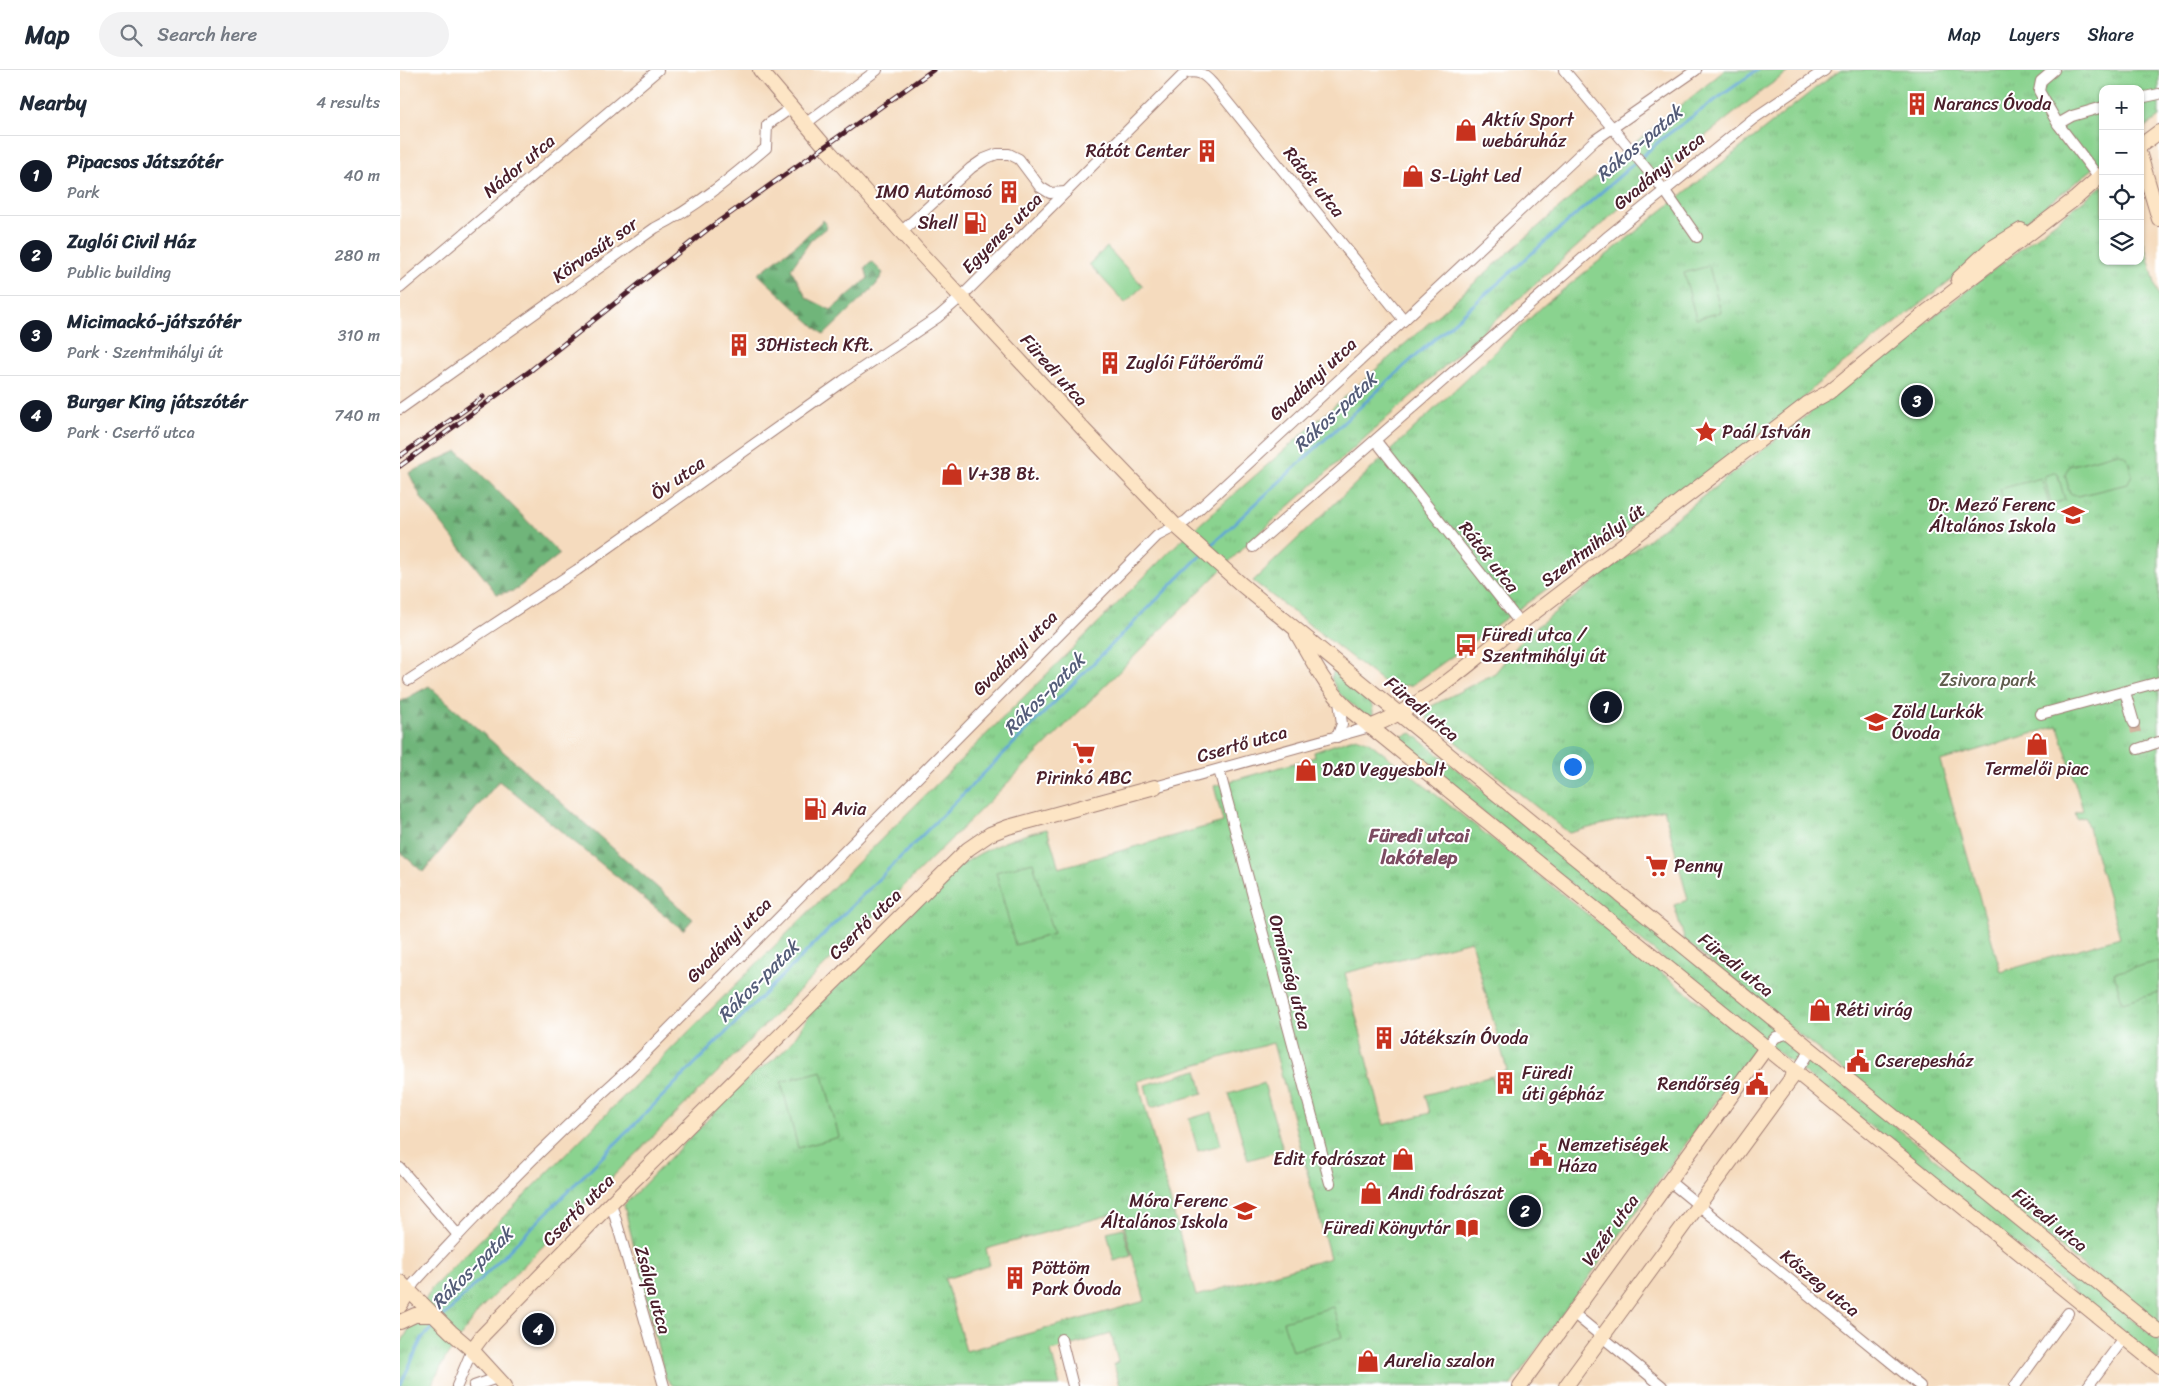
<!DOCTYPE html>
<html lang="en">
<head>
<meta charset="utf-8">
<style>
	:root { --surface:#fff; --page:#f2f2f3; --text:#1f2937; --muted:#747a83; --line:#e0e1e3; --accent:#111827 }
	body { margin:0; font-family:Sriracha,sans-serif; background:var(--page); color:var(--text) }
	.controls { position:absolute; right:15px; top:15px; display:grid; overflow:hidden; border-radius:10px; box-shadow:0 1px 4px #0004 }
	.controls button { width:45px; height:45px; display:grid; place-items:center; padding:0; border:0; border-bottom:1px solid var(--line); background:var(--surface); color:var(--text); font:25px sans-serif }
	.you { position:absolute; left:1172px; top:696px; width:18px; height:18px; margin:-12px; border:4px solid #fff; border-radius:50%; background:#1a73e8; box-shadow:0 0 0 8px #1a73e833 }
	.badge { display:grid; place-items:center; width:32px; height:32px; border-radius:50%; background:var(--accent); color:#fff; font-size:16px; font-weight:700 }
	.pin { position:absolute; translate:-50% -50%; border:2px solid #fff; box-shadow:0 1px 5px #0006 }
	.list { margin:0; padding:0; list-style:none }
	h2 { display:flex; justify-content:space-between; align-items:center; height:65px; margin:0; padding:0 20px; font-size:21px }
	h2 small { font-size:16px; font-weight:400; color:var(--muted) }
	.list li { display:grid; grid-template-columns:32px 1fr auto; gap:15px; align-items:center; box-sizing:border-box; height:80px; padding:0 20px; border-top:1px solid var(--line) }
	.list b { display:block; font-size:19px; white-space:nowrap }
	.list p { margin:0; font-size:16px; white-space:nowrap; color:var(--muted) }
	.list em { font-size:16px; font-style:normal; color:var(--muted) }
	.icon { flex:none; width:28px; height:28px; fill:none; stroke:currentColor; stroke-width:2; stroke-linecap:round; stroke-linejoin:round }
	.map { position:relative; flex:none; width:1759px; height:1316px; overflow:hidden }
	header { display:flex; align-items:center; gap:30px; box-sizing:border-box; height:70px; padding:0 25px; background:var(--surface); border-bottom:1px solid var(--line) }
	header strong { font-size:24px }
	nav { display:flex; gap:28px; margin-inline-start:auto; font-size:18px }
	.search { width:350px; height:45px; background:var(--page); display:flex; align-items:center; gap:12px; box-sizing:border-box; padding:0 18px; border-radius:28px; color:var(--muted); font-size:19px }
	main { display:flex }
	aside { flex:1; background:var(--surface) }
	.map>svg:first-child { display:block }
</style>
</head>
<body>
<header>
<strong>Map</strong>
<div class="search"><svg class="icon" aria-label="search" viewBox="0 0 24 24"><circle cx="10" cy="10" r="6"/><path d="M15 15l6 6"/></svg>Search here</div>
<nav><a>Map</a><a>Layers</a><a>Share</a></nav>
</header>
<main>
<aside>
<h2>Nearby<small>4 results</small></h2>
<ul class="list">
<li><span class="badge">1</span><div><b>Pipacsos Játszótér</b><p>Park</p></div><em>40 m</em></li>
<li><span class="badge">2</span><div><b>Zuglói Civil Ház</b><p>Public building</p></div><em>280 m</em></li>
<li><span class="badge">3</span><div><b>Micimackó-játszótér</b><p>Park · Szentmihályi út</p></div><em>310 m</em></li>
<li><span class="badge">4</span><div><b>Burger King játszótér</b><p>Park · Csertő utca</p></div><em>740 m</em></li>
</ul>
</aside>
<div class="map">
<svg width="1759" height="1316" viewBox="0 0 1759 1316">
	<defs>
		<pattern id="grass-tufts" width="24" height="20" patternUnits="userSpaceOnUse" patternTransform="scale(1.25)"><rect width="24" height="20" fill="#8ad38f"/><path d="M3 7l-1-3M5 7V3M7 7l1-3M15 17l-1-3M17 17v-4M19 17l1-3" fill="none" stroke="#79b57c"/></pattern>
		<pattern id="forest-firs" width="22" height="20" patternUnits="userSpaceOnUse" patternTransform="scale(1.25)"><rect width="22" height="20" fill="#6fb57a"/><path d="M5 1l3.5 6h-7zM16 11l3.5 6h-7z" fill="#5d9364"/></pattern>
	</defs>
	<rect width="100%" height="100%" fill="#fff"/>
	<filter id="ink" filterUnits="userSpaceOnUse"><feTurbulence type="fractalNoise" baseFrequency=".02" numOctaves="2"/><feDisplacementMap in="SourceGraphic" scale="10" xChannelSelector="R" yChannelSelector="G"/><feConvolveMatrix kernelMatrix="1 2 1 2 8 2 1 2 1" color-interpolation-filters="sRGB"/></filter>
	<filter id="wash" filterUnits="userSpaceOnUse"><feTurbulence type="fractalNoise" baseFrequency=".0096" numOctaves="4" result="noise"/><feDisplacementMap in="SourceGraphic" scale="20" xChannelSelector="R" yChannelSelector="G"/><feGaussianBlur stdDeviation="1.12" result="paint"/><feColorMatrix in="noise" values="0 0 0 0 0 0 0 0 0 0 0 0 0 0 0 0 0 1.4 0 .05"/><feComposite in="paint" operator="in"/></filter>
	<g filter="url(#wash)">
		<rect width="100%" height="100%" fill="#f5dbbe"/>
		<g fill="url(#grass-tufts)" stroke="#6a795d" fill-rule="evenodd">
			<polygon points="1325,0 1391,0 1363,20 1254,107 844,477 81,1238 45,1289 31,1316 0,1316 0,1275 32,1218 774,477 1222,83"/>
			<polygon points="1441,0 1759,0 1759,47 1740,61 1740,19 1703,19 1703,91 1416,315 1398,334 1315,399 1012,615 990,617 853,511 1144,235 1417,17"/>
			<path d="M1703,115V191H1740V158L1759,228V1258L1285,871L1274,835L1288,830L1264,739L1169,763L1027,649L1028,638L1095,603L1126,565L1466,299L1465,292L1502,271ZM1658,656L1683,740L1675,743L1677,749L1685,747L1720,867L1601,902L1540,691Z"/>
			<path d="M934,601L939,602C956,615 973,622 973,645L968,649L938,622L931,608Z"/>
			<polygon points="1012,663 1759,1271 1759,1291 993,669"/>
			<path d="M956,667L969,672L1356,977L1110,1316H720L714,1294L718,1292L711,1264L651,1281L660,1316H273L265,1307L224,1135L353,1003C384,985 392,974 410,943L557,798C585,778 613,767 647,759L659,798L823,752L814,716L915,687L914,682ZM1071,871L1107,1000L1094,1004L1100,1024L1096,1025L1092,1006L1025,1025L1030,1043L984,1055L945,903ZM873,973L930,1188L796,1226L738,1011ZM720,1142L745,1231L566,1281L545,1209L590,1195L586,1179Z"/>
			<polygon points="797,1000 803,1023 751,1038 745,1015"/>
			<polygon points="147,1243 153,1264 128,1271 122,1254"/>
		</g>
		<g fill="url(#forest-firs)" stroke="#5c6a52">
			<polygon points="423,150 427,157 411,170 391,199 407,228 431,240 468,208 465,197 472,192 483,203 476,215 424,265 358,204 400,172"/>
			<polygon points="58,381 160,484 114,521 97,524 22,429 9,403"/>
			<polygon points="29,616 293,849 283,860 99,711 23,802 0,782 0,632"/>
		</g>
		<g fill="#8ad38f" stroke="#6a795d">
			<polygon points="707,177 743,216 725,233 689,194"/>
			<polygon points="1309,196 1321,242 1296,249 1284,203"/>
			<polygon points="1718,383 1727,387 1732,405 1727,414 1678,426 1670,423 1665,405 1669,396"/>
			<polygon points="1657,402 1665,430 1651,434 1644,406"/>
			<polygon points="1641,408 1649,434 1607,446 1600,419"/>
			<polygon points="633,792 653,864 615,875 596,802"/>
			<polygon points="1759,891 1759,922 1722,932 1714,903"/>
			<polygon points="422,1001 439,1067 398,1078 381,1012"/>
			<polygon points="864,1013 883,1080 848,1090 829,1024"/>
			<polygon points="812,1042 821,1075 798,1081 789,1049"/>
			<polygon points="723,1158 731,1186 714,1191 707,1162"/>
			<polygon points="933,1237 942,1267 892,1281 883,1251"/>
		</g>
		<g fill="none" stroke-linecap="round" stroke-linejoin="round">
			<g stroke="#61a6d6" stroke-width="3">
				<polyline points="807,479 1013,288 1264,67 1357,0"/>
				<polyline points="42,1248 803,483"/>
				<polyline points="0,1316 22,1268 38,1252"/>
			</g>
		</g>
	</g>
	<g filter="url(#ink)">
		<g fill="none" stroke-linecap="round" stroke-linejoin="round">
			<polyline stroke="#d3b5a1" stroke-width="10" stroke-dasharray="10 5" stroke-linecap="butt" points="1734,653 1736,663"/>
			<defs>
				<g id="street">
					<polyline points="1164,0 1265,121 1297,167"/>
					<polyline points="1654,0 1641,11 1639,21 1658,54 1699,108"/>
					<polyline points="1740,28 1759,24"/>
					<polyline points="405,54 477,0"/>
					<polyline points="1658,54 1672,46 1703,37"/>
					<polyline points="501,162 571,98 584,89 597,84 609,84 619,89 640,117 650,123 666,122"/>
					<polyline points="0,218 258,0"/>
					<path d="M0,339L255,158C295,138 332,107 366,78L367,55L391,38"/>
					<polyline points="976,371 1120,553"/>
					<polyline points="853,477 1206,168 1353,49 1425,0"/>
					<path d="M9,610L177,500L443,311L538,247L561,227L785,3C798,1 803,3 812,13L1004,250"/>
					<polyline points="1725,622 1734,653"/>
					<polyline points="1641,644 1759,612"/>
					<polyline points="937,667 942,654 939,631"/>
					<polyline points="1738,679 1759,672"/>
					<polyline points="819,700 930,1113"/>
					<polyline points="755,717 970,657"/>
					<polyline points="1366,978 1376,967 1390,963"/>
					<polyline points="1396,1002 1411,979"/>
					<polyline points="0,1098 58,1165"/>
					<polyline points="1269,1111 1520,1316"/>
					<polyline points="211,1133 264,1316"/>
					<path d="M5,1218L9,1221L14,1213C83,1137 156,1064 232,996L757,466L786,451L1004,250L1195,70L1296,0"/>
					<polyline points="1173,1243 1262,1316"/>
					<polyline points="661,1269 673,1316"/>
					<polyline points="57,1316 72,1280"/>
					<polyline points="74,1316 97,1308"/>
					<polyline points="1615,1316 1668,1243"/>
					<polyline points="1688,1316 1724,1268"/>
				</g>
				<g id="secondary">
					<polyline points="360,0 428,80 522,185 685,361 776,456 842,515 1137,757 1759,1262"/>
					<polyline points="1740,76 1759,62"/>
					<polyline points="1740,85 1759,149"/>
					<polyline points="1558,209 1590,179 1621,160"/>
					<path d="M897,564C913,591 926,620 951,641L1759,1296"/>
					<path d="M970,657C1028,634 1073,590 1122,552C1217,479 1312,407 1407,334L1429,322L1529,240L1676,128L1703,104"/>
					<polyline points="0,1212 51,1262 72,1280 105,1316"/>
					<polyline points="0,1236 9,1221"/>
					<polyline points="0,1252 15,1245 34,1245"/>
					<polyline points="72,1280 83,1265 211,1133 568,779 590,764 608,757 755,717"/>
					<polyline points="1120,1316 1366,978"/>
					<polyline points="1166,1316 1396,1002"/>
				</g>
			</defs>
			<use href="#street" stroke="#a07d74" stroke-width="12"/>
			<use href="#secondary" stroke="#a07d74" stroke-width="16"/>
			<use href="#street" stroke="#fff" stroke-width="10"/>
			<use href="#secondary" stroke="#fde5c5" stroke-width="14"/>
			<defs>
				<g id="rail">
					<polyline points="0,386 83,327"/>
					<polyline points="0,396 130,301 308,159 533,0"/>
				</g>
			</defs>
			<use href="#rail" stroke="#4a1f2b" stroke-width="5"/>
			<use href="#rail" stroke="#fff" stroke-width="3" stroke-dasharray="9" stroke-linecap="butt"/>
		</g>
	</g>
	<defs>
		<symbol id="building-bare" viewBox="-9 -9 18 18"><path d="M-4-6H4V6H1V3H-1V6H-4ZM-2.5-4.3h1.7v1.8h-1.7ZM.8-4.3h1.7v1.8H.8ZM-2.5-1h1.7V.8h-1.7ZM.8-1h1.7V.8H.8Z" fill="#c8321e" stroke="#fff" stroke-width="2.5" paint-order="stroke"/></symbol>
		<symbol id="shop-bare" viewBox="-9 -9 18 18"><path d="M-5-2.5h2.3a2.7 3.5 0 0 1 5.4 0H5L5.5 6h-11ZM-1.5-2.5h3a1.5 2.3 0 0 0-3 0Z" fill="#c8321e" stroke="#fff" stroke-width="2.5" paint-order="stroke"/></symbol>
		<symbol id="fuel-bare" viewBox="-9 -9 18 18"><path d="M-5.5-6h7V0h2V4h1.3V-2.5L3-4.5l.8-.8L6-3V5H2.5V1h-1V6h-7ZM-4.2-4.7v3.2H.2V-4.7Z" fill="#c8321e" stroke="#fff" stroke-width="2.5" paint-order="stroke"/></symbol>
		<symbol id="sight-bare" viewBox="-9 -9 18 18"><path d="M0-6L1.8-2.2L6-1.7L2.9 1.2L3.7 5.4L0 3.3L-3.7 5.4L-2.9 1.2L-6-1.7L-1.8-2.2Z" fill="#c8321e" stroke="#fff" stroke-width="2.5" paint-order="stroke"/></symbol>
		<symbol id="school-bare" viewBox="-9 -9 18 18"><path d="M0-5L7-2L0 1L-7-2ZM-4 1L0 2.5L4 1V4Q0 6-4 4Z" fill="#c8321e" stroke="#fff" stroke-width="2.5" paint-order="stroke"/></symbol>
		<symbol id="bus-bare" viewBox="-9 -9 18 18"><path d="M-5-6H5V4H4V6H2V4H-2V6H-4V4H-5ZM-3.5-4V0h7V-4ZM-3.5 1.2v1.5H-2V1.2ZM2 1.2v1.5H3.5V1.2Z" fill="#c8321e" stroke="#fff" stroke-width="2.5" paint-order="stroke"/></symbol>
		<symbol id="supermarket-bare" viewBox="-9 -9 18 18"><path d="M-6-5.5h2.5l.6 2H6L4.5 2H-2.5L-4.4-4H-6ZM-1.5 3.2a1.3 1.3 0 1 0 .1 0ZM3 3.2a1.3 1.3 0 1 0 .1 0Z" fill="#c8321e" stroke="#fff" stroke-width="2.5" paint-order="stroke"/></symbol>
		<symbol id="civic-bare" viewBox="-9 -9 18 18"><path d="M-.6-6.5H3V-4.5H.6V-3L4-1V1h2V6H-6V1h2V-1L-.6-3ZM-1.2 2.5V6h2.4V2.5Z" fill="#c8321e" stroke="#fff" stroke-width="2.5" paint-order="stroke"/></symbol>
		<symbol id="library-bare" viewBox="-9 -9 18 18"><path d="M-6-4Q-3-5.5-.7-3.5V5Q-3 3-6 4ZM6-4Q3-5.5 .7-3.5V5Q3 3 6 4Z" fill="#c8321e" stroke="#fff" stroke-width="2.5" paint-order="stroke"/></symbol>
	</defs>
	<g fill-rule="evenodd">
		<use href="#building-bare" x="1501" y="18" width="32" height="32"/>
		<use href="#shop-bare" x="1050" y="44" width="32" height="32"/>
		<use href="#building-bare" x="791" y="65" width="32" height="32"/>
		<use href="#shop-bare" x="997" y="90" width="32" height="32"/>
		<use href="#building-bare" x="593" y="106" width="32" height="32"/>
		<use href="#fuel-bare" x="559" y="137" width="32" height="32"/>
		<use href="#building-bare" x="323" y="259" width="32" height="32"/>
		<use href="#building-bare" x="694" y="277" width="32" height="32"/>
		<use href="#sight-bare" x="1290" y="346" width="32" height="32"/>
		<use href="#shop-bare" x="536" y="388" width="32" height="32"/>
		<use href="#school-bare" x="1657" y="429" width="32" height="32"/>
		<use href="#bus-bare" x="1050" y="559" width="32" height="32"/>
		<use href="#school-bare" x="1460" y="636" width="32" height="32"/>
		<use href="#shop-bare" x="1621" y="658" width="32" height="32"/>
		<use href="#supermarket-bare" x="668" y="667" width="32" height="32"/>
		<use href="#shop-bare" x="890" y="684" width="32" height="32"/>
		<use href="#fuel-bare" x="399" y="723" width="32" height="32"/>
		<use href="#supermarket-bare" x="1241" y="780" width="32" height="32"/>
		<use href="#shop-bare" x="1404" y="924" width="32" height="32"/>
		<use href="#building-bare" x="968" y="952" width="32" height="32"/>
		<use href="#civic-bare" x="1442" y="975" width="32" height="32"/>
		<use href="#building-bare" x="1089" y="997" width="32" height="32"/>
		<use href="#civic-bare" x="1341" y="998" width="32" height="32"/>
		<use href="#civic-bare" x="1125" y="1069" width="32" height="32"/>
		<use href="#shop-bare" x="987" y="1073" width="32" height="32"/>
		<use href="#shop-bare" x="955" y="1107" width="32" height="32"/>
		<use href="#school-bare" x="829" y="1125" width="32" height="32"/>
		<use href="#library-bare" x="1051" y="1142" width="32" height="32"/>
		<use href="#building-bare" x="599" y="1192" width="32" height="32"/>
		<use href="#shop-bare" x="952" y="1275" width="32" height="32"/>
	</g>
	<g text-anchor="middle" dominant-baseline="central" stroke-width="4" stroke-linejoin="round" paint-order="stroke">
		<g font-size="18" fill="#4a1f2b" stroke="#fff" text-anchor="start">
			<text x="1534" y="34">Narancs Óvoda</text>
			<text x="1082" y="50">Aktív Sport<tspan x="1082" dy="21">webáruház</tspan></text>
			<text x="790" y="81" text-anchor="end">Rátót Center</text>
			<text x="1030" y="106">S-Light Led</text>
			<text x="592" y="122" text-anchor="end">IMO Autómosó</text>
			<text x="558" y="153" text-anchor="end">Shell</text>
			<text x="356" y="275">3DHistech Kft.</text>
			<text x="726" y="293">Zuglói Fűtőerőmű</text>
			<text x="1322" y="362">Paál István</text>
			<text x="568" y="404">V+3B Bt.</text>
			<text x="1656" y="435" text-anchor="end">Dr. Mező Ferenc<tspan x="1656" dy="21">Általános Iskola</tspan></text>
			<text x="1082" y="565">Füredi utca /<tspan x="1082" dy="21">Szentmihályi út</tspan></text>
			<text x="1492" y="642">Zöld Lurkók<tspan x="1492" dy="21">Óvoda</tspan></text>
			<text x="1637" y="699" text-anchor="middle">Termelői piac</text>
			<text x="922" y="700">D&amp;D Vegyesbolt</text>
			<text x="684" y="708" text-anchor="middle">Pirinkó ABC</text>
			<text x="432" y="739">Avia</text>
			<text x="1274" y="796">Penny</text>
			<text x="1436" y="940">Réti virág</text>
			<text x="1001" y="968">Játékszín Óvoda</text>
			<text x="1475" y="991">Cserepesház</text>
			<text x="1122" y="1003">Füredi<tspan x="1122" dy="21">úti gépház</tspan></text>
			<text x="1340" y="1014" text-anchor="end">Rendőrség</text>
			<text x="1158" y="1075">Nemzetiségek<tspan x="1158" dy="21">Háza</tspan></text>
			<text x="986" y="1089" text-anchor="end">Edit fodrászat</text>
			<text x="988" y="1123">Andi fodrászat</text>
			<text x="828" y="1131" text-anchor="end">Móra Ferenc<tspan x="828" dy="21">Általános Iskola</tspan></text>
			<text x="1050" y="1158" text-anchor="end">Füredi Könyvtár</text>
			<text x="632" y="1198">Pöttöm<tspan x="632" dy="21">Park Óvoda</tspan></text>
			<text x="984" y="1291">Aurelia szalon</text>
		</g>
		<g font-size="18" fill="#4a1f2b" stroke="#fff">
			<text transform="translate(119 96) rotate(-40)">Nádor utca</text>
			<text transform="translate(1259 101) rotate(-39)">Gvadányi utca</text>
			<text transform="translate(914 112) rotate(51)">Rátót utca</text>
			<text transform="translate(602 163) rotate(-45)">Egyenes utca</text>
			<text transform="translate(195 180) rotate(-35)">Körvasút sor</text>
			<text transform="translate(654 300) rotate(48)">Füredi utca</text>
			<text transform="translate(913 309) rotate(-43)">Gvadányi utca</text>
			<text transform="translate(278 408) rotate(-35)">Öv utca</text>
			<text transform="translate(1193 475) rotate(-37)">Szentmihályi út</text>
			<text transform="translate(1089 487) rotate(52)">Rátót utca</text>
			<text transform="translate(615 583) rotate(-45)">Gvadányi utca</text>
			<text transform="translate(1022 639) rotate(40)">Füredi utca</text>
			<text transform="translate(842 674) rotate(-16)">Csertő utca</text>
			<text transform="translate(465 854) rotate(-44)">Csertő utca</text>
			<text transform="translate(329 870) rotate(-45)">Gvadányi utca</text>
			<text transform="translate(1336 895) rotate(39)">Füredi utca</text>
			<text transform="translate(890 902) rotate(75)">Ormánság utca</text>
			<text transform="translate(178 1140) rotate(-45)">Csertő utca</text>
			<text transform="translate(1650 1150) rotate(39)">Füredi utca</text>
			<text transform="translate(1210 1160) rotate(-54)">Vezér utca</text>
			<text transform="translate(1420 1213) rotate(39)">Kőszeg utca</text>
			<text transform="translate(253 1220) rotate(74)">Zsálya utca</text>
		</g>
		<g font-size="18" fill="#605e4e" stroke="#fff">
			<text x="1588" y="610">Zsivora park</text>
		</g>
		<g font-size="19" font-style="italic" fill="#545c78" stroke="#fff">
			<text transform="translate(1239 73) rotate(-40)">Rákos-patak</text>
			<text transform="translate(935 342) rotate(-43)">Rákos-patak</text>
			<text transform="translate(644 624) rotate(-45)">Rákos-patak</text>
			<text transform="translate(358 911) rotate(-45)">Rákos-patak</text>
			<text transform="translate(72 1198) rotate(-45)">Rákos-patak</text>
		</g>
		<g font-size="19" font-weight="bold" fill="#7c4c61" stroke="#fff">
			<text x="1019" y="765">Füredi utcai<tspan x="1019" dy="22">lakótelep</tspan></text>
		</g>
	</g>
</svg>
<div class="controls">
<button>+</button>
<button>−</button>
<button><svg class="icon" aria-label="locate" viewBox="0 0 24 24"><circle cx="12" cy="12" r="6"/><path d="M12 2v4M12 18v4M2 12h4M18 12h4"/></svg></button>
<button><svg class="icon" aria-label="layers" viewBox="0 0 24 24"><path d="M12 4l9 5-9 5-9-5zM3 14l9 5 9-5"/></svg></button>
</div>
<div class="you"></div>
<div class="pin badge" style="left:1206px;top:637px">1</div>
<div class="pin badge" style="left:1125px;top:1141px">2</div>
<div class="pin badge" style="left:1517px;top:331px">3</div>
<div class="pin badge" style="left:138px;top:1259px">4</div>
</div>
</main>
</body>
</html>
